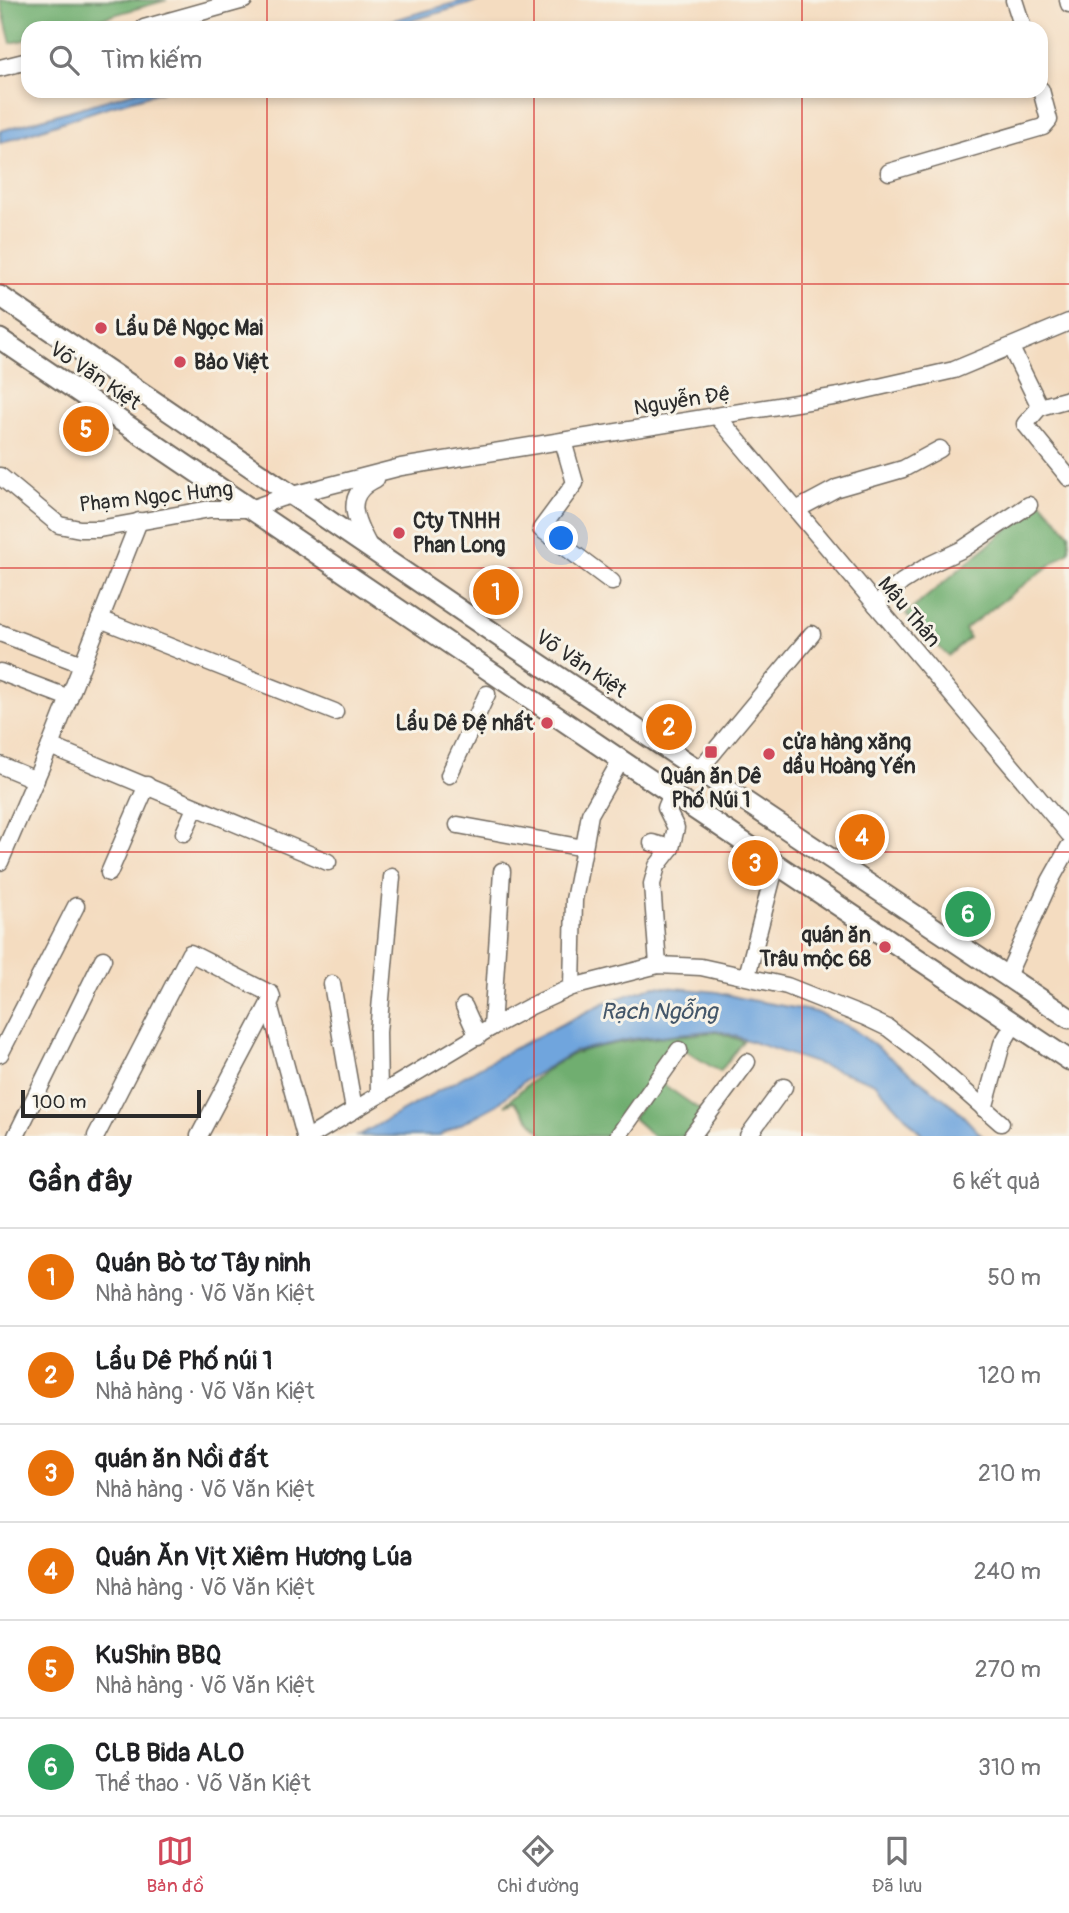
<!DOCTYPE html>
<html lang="vi">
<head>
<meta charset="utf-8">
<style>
	:root { --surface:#fff; --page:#f6f6f6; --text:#202124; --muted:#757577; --line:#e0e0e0; --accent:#d1495b }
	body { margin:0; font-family:Pangolin,sans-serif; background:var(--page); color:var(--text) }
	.scale { position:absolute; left:21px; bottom:18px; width:180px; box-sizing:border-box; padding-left:7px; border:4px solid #2b2b2b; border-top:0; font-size:19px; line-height:24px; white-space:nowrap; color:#2b2b2b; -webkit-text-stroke:5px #f7f3e8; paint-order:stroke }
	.you { position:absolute; left:562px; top:539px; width:24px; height:24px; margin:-18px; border:5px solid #fff; border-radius:50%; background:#1a73e8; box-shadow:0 0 0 10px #1a73e833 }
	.badge { display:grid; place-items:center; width:46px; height:46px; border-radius:50%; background:var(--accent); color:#fff; font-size:23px; font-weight:700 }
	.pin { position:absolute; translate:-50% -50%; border:4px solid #fff; box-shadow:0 2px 7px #0006 }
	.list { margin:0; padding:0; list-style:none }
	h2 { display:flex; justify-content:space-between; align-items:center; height:91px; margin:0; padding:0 28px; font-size:30px }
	h2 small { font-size:23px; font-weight:400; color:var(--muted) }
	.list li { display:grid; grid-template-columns:46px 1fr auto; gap:21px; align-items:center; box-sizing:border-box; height:98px; padding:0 28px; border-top:2px solid var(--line) }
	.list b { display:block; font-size:26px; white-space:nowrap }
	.list p { margin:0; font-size:23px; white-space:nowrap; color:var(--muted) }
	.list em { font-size:23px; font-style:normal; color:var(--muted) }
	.icon { flex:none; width:38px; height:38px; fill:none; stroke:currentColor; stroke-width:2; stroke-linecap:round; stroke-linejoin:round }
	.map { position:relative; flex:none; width:1069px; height:1136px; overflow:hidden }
	.search { position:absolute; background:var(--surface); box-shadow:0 4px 10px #0003; left:21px; right:21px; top:21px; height:77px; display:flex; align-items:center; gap:18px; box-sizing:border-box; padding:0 24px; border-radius:21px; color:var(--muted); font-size:26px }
	.sheet { height:679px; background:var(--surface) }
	nav { display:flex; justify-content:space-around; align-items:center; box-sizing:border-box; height:98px; border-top:2px solid var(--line); background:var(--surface); font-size:19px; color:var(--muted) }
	nav a { display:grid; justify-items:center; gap:4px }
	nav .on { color:var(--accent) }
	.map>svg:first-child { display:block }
</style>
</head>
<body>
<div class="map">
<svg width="1069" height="1136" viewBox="0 0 1069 1136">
	<rect width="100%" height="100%" fill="#f7f3e8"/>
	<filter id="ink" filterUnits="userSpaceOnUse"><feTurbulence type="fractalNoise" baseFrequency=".0143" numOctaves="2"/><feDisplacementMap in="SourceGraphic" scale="14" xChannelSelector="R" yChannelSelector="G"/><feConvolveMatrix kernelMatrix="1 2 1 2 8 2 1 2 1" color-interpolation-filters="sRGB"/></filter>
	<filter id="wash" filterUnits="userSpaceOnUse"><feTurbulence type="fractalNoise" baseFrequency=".00686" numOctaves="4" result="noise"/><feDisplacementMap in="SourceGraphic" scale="28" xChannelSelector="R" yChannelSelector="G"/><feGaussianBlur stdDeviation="1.57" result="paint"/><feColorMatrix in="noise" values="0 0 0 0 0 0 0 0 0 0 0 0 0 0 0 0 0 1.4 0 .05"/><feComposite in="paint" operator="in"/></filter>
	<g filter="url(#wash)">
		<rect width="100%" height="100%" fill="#f4dcc0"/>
		<g fill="#70ae6f" stroke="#4e6c4d" stroke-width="2">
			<polygon points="0,0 167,0 67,28 28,28 28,39 11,43"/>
			<polygon points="1041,501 1069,533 1069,551 965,629 969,638 948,656 906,614"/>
			<path d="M717,1032L743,1041L720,1072L678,1046L615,1136H544L514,1101L505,1105C522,1088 556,1060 579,1052C623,1039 672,1037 717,1032Z"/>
			<polygon points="660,1082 706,1114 690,1136 653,1136 633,1118"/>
		</g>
		<g fill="#70a5dd" stroke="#4e6884" stroke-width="2">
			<polygon points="465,0 483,0 385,28 365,28"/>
			<polygon points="138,91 163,91 104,108 0,143 0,131"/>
			<polygon points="655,986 717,992 745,999 816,1012 852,1028 956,1108 982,1136 923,1136 875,1083 717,1030 631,1039 575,1051 523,1082 498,1104 439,1136 358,1136 511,1050 604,1003"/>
		</g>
	</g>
	<g filter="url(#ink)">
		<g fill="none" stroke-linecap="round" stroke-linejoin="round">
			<defs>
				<g id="minor">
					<polyline points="1014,0 1023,28"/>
					<polyline points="1068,0 1069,4"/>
					<polyline points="144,28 244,0"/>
					<polyline points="0,68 28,61"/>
					<polyline points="889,172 1043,127 1049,120 1041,90"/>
					<polyline points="1011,348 1040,407 1069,399"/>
					<polyline points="1040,407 1025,424 1069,478"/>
					<polyline points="717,416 1069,834"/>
					<polyline points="563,441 575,483 541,529 612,582"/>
					<polyline points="0,476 59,525 80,529 99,529 210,509 250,509 281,498 401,467 839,396 954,370 1069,322"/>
					<polyline points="796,510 837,488 903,469 940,449"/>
					<path d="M369,546C355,520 342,495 376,479"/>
					<polyline points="876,605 902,582 929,565 963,549 1029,505"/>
					<polyline points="100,619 335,712"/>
					<polyline points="0,633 82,664"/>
					<polyline points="0,672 69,698"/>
					<polyline points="50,746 328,862"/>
					<polyline points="0,765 36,780"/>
					<polyline points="699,770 812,634"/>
					<polyline points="449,775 487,694"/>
					<polyline points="458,825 584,848 590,814 621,760"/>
					<polyline points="184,833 195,808"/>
					<polyline points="652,843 671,848"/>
					<polyline points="0,862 50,746 139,521"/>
					<polyline points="109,873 147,785"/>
					<polyline points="658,965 652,884 657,866 671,848 676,828 666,808 672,794"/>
					<polyline points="747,976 776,864"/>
					<polyline points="1007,976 1050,881 1069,847"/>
					<polyline points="332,984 354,1110"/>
					<polyline points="572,987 574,900 584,848"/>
					<polyline points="269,1004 305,1136"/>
					<polyline points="464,1006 478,1037"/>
					<polyline points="492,1027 502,871"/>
					<polyline points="0,1054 76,906"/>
					<polyline points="379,1095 378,1032 392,877"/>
					<polyline points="984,1109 1002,1044 1014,1024"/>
					<polyline points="16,1136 103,959"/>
					<polyline points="96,1136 190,953 271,994 272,998 199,1136"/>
					<polyline points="311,1136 492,1027 531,1006 572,987 658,965 701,967 787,986 865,1017 888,1028 927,1058 1001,1123"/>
					<polyline points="618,1136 679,1050"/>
					<polyline points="692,1136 747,1062"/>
					<polyline points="748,1136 784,1087"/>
				</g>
				<g id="major">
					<polyline points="0,296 504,640 1069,1018"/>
					<polyline points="0,339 621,760 1069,1060"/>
				</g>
			</defs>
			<use href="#minor" stroke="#71695f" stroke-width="19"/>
			<use href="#major" stroke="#71695f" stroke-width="23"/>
			<use href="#minor" stroke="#fff" stroke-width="16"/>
			<use href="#major" stroke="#fff" stroke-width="19"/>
		</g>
	</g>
	<path fill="none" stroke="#d62828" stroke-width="2" stroke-opacity="0.55" d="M267,0V28M534,0V28M802,0V28M267,91V1136M534,91V1136M802,91V1136M0,284H1069M0,568H1069M0,852H1069"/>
	<g fill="#d1495b" stroke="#f7f3e8" stroke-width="2.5">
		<circle cx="101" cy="328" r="7"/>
		<circle cx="180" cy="362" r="7"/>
		<circle cx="399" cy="533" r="7"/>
		<circle cx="547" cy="723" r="7"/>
		<rect x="704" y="745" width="14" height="14" rx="3.5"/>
		<circle cx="769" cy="754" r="7"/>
		<circle cx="885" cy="947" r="7"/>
	</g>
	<g text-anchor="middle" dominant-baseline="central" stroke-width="6" stroke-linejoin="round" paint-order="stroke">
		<g font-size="21" font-weight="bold" fill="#2b2b2b" stroke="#f7f3e8" text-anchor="start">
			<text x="115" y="328">Lẩu Dê Ngọc Mai</text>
			<text x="194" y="362">Bảo Việt</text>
			<text x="413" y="521">Cty TNHH<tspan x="413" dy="24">Phan Long</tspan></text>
			<text x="533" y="723" text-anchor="end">Lẩu Dê Đệ nhất</text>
			<text x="783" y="742">cửa hàng xăng<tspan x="783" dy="24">dầu Hoàng Yến</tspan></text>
			<text x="711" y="776" text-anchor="middle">Quán ăn Dê<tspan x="711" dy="24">Phố Núi 1</tspan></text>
			<text x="871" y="935" text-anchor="end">quán ăn<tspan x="871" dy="24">Trâu mộc 68</tspan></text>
		</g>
		<g font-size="21" fill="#2b2b2b" stroke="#f7f3e8">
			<text transform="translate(95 376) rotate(34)">Võ Văn Kiệt</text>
			<text transform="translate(682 401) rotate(-9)">Nguyễn Đệ</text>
			<text transform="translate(156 497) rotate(-6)">Phạm Ngọc Hưng</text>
			<text transform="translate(909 612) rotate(50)">Mậu Thân</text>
			<text transform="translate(581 664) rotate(34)">Võ Văn Kiệt</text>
		</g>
		<g font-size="23" font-style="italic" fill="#435669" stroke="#f7f3e8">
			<text x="659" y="1011">Rạch Ngỗng</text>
		</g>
	</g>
</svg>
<div class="scale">100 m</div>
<div class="you"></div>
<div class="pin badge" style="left:496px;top:592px;background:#e8710a">1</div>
<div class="pin badge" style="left:669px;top:727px;background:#e8710a">2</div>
<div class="pin badge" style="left:755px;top:863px;background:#e8710a">3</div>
<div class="pin badge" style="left:862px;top:837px;background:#e8710a">4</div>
<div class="pin badge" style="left:86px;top:429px;background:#e8710a">5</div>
<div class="pin badge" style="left:968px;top:914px;background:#2e9e5b">6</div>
<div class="search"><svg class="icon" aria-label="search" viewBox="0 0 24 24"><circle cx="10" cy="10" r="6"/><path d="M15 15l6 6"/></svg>Tìm kiếm</div>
</div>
<section class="sheet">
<h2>Gần đây<small>6 kết quả</small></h2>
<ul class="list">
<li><span class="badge" style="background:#e8710a">1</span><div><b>Quán Bò tơ Tây ninh</b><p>Nhà hàng · Võ Văn Kiệt</p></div><em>50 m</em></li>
<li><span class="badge" style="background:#e8710a">2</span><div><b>Lẩu Dê Phố núi 1</b><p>Nhà hàng · Võ Văn Kiệt</p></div><em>120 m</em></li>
<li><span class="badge" style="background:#e8710a">3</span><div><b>quán ăn Nồi đất</b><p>Nhà hàng · Võ Văn Kiệt</p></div><em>210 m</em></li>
<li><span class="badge" style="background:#e8710a">4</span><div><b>Quán Ăn Vịt Xiêm Hương Lúa</b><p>Nhà hàng · Võ Văn Kiệt</p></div><em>240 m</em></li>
<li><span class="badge" style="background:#e8710a">5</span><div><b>KuShin BBQ</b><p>Nhà hàng · Võ Văn Kiệt</p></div><em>270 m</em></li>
<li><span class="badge" style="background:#2e9e5b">6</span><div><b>CLB Bida ALO</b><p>Thể thao · Võ Văn Kiệt</p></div><em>310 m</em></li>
</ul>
</section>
<nav>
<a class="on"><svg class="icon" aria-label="map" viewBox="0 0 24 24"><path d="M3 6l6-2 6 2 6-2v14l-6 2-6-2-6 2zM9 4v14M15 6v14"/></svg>Bản đồ</a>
<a><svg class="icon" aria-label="directions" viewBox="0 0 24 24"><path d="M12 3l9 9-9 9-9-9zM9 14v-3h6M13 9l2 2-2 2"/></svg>Chỉ đường</a>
<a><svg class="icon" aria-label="saved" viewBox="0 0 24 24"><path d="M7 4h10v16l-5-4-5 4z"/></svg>Đã lưu</a>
</nav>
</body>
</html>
